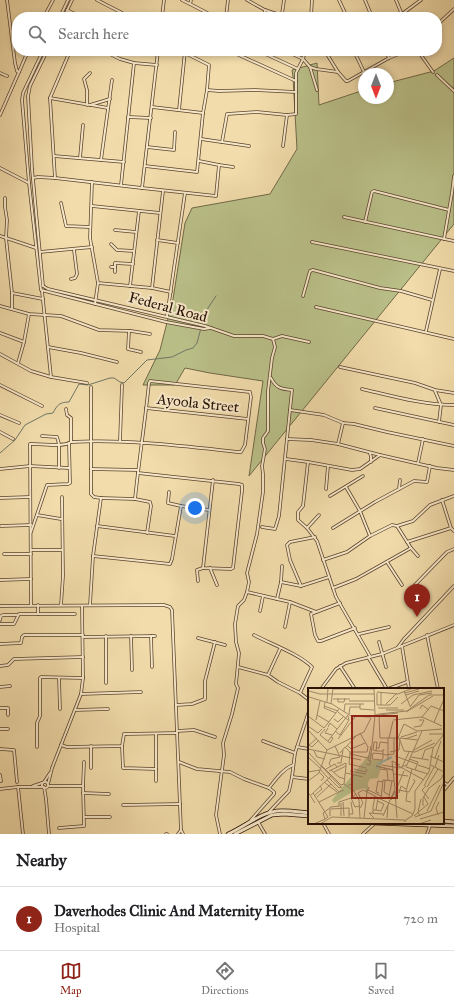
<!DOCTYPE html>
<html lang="en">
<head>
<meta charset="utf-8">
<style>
	:root { --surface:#fff; --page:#f2f2f2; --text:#202124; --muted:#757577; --line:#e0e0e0; --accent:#8f2418 }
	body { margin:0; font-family:"IM FELL Great Primer",serif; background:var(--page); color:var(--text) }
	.compass { position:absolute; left:358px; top:68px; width:36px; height:36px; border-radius:50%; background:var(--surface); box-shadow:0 2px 6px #0003; rotate:180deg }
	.you { position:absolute; left:195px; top:508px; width:14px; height:14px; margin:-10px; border:3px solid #fff; border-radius:50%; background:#1a73e8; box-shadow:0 0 0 6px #1a73e833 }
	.badge { display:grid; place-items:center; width:26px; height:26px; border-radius:50%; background:var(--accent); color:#fff; font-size:13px; font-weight:700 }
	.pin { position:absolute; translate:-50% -33px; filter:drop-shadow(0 1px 2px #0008) }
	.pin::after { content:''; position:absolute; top:21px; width:14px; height:12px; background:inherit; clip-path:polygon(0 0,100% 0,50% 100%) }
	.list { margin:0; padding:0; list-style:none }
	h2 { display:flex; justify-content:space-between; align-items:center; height:52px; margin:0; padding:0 16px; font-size:17px }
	h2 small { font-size:13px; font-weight:400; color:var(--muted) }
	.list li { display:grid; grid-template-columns:26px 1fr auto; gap:12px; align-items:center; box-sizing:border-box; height:64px; padding:0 16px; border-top:1px solid var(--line) }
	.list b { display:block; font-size:15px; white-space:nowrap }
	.list p { margin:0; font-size:13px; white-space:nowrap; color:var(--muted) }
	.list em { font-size:13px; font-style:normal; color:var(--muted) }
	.icon { flex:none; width:22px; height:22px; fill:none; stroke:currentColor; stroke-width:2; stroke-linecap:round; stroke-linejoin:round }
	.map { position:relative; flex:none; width:454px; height:834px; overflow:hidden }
	.search { position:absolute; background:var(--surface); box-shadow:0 2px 6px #0003; left:12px; right:12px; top:12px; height:44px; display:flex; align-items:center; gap:10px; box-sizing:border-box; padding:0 14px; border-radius:16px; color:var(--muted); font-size:15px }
	.sheet { height:116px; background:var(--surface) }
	nav { display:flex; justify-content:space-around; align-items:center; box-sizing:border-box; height:56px; border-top:1px solid var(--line); background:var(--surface); font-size:11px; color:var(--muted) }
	nav a { display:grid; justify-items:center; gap:2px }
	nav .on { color:var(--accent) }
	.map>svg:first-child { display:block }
</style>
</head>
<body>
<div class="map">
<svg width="454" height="834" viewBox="0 0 454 834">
	<rect width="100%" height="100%" fill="#f2dcab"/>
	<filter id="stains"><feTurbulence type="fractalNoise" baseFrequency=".005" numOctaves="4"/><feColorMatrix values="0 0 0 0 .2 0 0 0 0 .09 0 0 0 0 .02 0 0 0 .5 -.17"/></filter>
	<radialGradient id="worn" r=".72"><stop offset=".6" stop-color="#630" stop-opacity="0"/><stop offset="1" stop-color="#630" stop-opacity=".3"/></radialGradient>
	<polygon fill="#bac089" stroke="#706847" points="454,58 454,224 249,476 263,381 210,373 185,368 175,385 143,385 160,350 173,299 185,223 192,208 270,194 297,149 293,77 292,70 317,63 319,105 364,90 364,98 388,98 388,83 434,71"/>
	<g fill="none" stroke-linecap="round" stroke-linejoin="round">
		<g stroke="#6d7767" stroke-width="1">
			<polyline points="202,325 208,308 216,296"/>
			<path d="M0,453L15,440L25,425L46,414L53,413C57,405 60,402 69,402L79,384L88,385L110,378H114L120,382L124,383L147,360L172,357L186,350L193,348L197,343L201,328"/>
		</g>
		<defs>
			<g id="street">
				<polyline points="7,0 15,63 17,71 19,72 28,51"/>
				<polyline points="97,0 130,17"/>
				<polyline points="182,0 190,4"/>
				<polyline points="191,0 190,4 215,17"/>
				<polyline points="247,0 265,10 280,15 282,14 284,0"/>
				<polyline points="339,0 347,17"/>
				<polyline points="365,0 372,17"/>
				<polyline points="396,0 403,17"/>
				<polyline points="67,10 81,17"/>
				<polyline points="402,14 421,0"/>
				<polyline points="44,17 53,0"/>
				<polyline points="60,17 68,0"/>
				<polyline points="64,17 72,0"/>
				<polyline points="162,17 164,0"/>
				<polyline points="226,17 228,0"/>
				<polyline points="264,17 265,10"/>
				<polyline points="311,17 312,0"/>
				<polyline points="437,25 454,9"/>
				<polyline points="104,51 120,59 134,63 121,185"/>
				<polyline points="230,51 296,81"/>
				<polyline points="259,51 298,69"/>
				<polyline points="286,51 303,59 305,51"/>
				<polyline points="325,51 338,72"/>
				<polyline points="354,51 364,72"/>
				<polyline points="418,51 433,72"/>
				<polyline points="389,58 406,51"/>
				<polyline points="134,63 157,65"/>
				<polyline points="310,67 317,90"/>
				<polyline points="0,73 7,76"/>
				<polyline points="437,75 454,91"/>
				<polyline points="207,90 219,91 255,90 296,92"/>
				<polyline points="50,98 90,105 110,99"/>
				<polyline points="87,105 87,90 84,79 90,73"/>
				<polyline points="91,105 108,108"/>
				<polyline points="152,107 203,113"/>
				<polyline points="179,110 185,51"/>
				<polyline points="0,115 19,72"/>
				<polyline points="287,115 296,114 296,73 303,59 310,67 316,69 338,72 346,81 348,81 389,58 386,51"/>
				<polyline points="128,117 151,118"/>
				<polyline points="201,139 249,146"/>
				<polyline points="222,142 227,114 257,112 287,115 283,146"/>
				<polyline points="147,147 174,150 175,132"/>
				<polyline points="54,156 124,162"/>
				<polyline points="80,158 83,125"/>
				<polyline points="101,160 112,80"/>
				<polyline points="219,165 233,167"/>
				<polyline points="145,166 197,172 203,113 207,90 209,65 185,53"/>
				<polyline points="0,168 29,183"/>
				<polyline points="33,178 38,177 55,178 142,188 158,51"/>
				<polyline points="55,178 50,98 70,51"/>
				<polyline points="92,182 90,238 98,283 152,288 171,292"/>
				<polyline points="142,188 216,196 219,165 199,161"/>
				<polyline points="5,198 5,207 7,220 6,238 12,293 12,309"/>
				<polyline points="61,203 66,226 90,227"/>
				<polyline points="92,206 160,213"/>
				<polyline points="344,217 454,241"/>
				<polyline points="365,222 372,192 374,191 449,210"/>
				<polyline points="115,230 136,232"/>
				<polyline points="0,236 36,248"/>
				<polyline points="444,239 452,193 454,176"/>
				<polyline points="157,240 178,243"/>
				<polyline points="312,242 454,271"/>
				<polyline points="111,244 117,250 134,251"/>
				<polyline points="40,252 92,247"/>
				<polyline points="111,267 115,267"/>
				<polyline points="115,272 115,263 133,264"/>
				<polyline points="71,279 75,278 77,274 74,250"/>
				<polyline points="43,286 48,289 205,326 211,328 204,329 166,322 41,290 29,183 22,100 23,93 43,51"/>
				<polyline points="43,286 32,169 28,96 30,86 47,51"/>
				<polyline points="130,286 139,211"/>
				<polyline points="152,288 163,191"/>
				<polyline points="12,293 43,299"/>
				<polyline points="303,296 310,271 313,270 380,288 401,291 432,300"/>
				<polyline points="95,304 98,283"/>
				<polyline points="0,306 29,314 61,316 99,330 131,331 150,334"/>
				<polyline points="316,307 454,339"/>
				<polyline points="167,316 185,193"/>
				<polyline points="211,328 234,336 263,336 273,339"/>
				<polyline points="129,331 128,349 141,352"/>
				<polyline points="426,331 440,269"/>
				<polyline points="0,333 24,342"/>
				<polyline points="48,347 81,353 117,362"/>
				<polyline points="0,354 31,371 51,377 42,291"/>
				<polyline points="18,363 24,342 29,314"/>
				<polyline points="340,367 415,383 435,390 454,393"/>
				<polyline points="51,377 87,383"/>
				<polyline points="0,385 42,406"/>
				<path d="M362,389C392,396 423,405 454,405"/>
				<polyline points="435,391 441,405 439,422"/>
				<polyline points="146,408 248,419"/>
				<polyline points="375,408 454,425"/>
				<polyline points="66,409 67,415 71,418 71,442"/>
				<polyline points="290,410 324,415 343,423 354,424 387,432 454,446"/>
				<polyline points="0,415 19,423"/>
				<polyline points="0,432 13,439"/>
				<polyline points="42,436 57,437 59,444 59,468"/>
				<polyline points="287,439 311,440 338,444 380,455"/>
				<polyline points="120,441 122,385"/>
				<polyline points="338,444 343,423"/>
				<polyline points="370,453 371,457 371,462"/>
				<polyline points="286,459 308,462"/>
				<polyline points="418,463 423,439"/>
				<polyline points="0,469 30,466 69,468"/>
				<polyline points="91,469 138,470"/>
				<polyline points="138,473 239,484 242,485 242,491 233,568 231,569 203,568 213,480"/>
				<polyline points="346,487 360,511 370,536"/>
				<polyline points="326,489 328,466"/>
				<polyline points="399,489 400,480"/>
				<polyline points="169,492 168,503 181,506"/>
				<polyline points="330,496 363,476"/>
				<polyline points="0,498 30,497"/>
				<polyline points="101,498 135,499 150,502 151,506 147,533"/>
				<polyline points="442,500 451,528 454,531"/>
				<polyline points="37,515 61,519"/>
				<polyline points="1,526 31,525"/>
				<polyline points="97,526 175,536"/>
				<polyline points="397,526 411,548 418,556"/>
				<path d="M262,527L275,529L279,516L292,390C281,389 276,388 271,378"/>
				<polyline points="307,528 319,515"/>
				<polyline points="333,528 375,502 414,481 427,482 430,466"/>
				<polyline points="31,532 47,485 68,484 70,483 69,443"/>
				<polyline points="407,542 451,528"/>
				<polyline points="31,550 62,550"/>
				<polyline points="4,554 31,554"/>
				<polyline points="93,556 170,564 172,559 181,506 209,510"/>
				<polyline points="323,560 347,552 370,536 392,525 397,526 413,521 430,505 454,496"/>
				<polyline points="387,562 402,585"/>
				<polyline points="210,568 217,585"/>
				<polyline points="0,580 31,579"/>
				<polyline points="198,581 197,570 203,568"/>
				<polyline points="281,582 301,586 329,577"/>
				<polyline points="301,586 290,560 287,545 290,542 315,537"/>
				<polyline points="333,588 356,579 411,548"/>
				<polyline points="247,592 290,602 316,612"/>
				<polyline points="407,593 447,552 454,549"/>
				<polyline points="277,599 281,582 282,566"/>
				<polyline points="340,603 311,614 315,635 318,641 321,641 355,628"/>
				<path d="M31,605L30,444C41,443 63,448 71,442C127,439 182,446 238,452H241L245,445L251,397L250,392L150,381L149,383C145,422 139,460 135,499"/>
				<polyline points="38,605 38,614"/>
				<polyline points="61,605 63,576 62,497"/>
				<polyline points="90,605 93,556 101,498 94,497 91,494 91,387"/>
				<polyline points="0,606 164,605 170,607 172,610 181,830 183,834"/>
				<polyline points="260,611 263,596"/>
				<polyline points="0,620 1,616 3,615 17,615"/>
				<polyline points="0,624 14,624 19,614 75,614"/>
				<polyline points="285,627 290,602"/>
				<polyline points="359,634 389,627"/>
				<path d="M254,635C271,644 299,654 312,667L300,693"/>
				<polyline points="427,635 438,689"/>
				<polyline points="106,636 106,683"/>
				<polyline points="131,636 132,670"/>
				<polyline points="151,636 152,667"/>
				<polyline points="83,637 155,636"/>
				<polyline points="198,638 225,645"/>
				<polyline points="379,642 386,667"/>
				<polyline points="0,644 21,643 22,637 24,635 83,635"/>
				<polyline points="402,646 409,689"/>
				<polyline points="398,647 404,639 454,586"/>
				<polyline points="370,656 336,597 317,541 307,528 298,520 298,512 303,506 308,462 352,470 360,469 380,455 437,468 454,470"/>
				<polyline points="368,657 387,689"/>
				<polyline points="0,666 8,665 14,659 83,657"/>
				<polyline points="340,666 355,689"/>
				<polyline points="238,667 268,675 278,682 300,693 309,700"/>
				<polyline points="268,675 280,649"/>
				<polyline points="59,678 60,709"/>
				<polyline points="0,687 10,686"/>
				<polyline points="321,689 336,669 346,663 382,654 454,625"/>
				<polyline points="388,689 407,682"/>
				<polyline points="81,694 141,692"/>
				<polyline points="176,705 192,704 205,699 205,681 215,642"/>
				<polyline points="0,708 8,708 8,715"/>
				<polyline points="75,710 108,709"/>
				<polyline points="0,729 8,729"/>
				<polyline points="177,731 194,730 215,737"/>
				<polyline points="156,734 156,781"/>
				<polyline points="263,741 295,753"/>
				<polyline points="61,745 67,747 122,746 124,734 127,734 177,733"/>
				<polyline points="122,746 123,768 156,769"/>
				<polyline points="37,747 37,723 40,716 40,678 41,677 83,678"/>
				<polyline points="297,747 309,749"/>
				<polyline points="0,749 14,750 17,782"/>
				<path d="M179,762L197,769L230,772L244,779L269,788C276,779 283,769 293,765"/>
				<polyline points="91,768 91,746"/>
				<polyline points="0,775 1,781"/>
				<polyline points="292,777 309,779"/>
				<polyline points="44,782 50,773"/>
				<polyline points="443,782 448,785"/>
				<circle cx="45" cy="785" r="3"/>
				<polyline points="48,784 52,768 81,694 83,678 82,606"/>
				<polyline points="33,786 42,783"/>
				<polyline points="48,786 83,786 84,826 59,828"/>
				<polyline points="83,786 84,762"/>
				<polyline points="18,787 23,834"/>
				<polyline points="44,787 46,799 49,834"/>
				<polyline points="0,789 18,787 43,787"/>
				<polyline points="443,791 454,778"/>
				<polyline points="83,793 109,794"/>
				<polyline points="123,805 180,804"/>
				<polyline points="268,813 289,791 292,777 295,753 309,711"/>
				<polyline points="84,817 110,817"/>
				<polyline points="251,820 274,794 274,792 269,788"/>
				<polyline points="258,822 265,834"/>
				<polyline points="323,823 329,834"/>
				<polyline points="166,834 167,834"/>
				<polyline points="178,834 181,830"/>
				<polyline points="220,834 216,815 224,755 223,743 232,714 238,688 236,684 239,653 236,642 235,624 238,606 244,600 247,592 249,582 247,573 257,534 263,492 263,474 262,466 265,449 263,443 263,438 268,431 268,391 272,358 275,347 273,339 282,336 309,342"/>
				<polyline points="363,834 375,823"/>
				<polyline points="427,834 431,823"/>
			</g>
			<g id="secondary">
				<polyline points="443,821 454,822"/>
				<polyline points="375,823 454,826"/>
				<path d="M228,834C244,827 260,813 277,811C288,810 298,812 309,813"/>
				<polyline points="235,834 272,815 284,814 309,816"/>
			</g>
		</defs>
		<use href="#street" stroke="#5a432e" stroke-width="3.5"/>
		<use href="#secondary" stroke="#271005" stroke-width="4.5"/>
		<use href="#street" stroke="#f7e8c8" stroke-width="2"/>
		<use href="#secondary" stroke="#f7e8c8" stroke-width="3"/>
	</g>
	<g text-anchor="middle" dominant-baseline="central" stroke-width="4" stroke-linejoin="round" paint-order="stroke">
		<g font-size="15" fill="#271005" stroke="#f7e8c8">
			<text transform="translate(168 307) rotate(15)">Federal Road</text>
			<text transform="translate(198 403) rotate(6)">Ayoola Street</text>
		</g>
	</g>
	<g transform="translate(308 688)">
		<rect width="136" height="136" fill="#f2dcab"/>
		<path d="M64,63L63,72H75L70,90L62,91L60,95V103L58,104L57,100L46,103L26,115L24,112Z" fill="#bac089"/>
		<path fill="none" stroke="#9bbca8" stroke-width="2" d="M68,81L70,76L84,69"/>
		<path fill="none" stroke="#a18a69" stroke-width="1" d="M66,0L67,27M25,1H66M1,3L12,6H66M96,3L102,18M69,4L90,6M73,4V17M69,5V17H82L90,9M97,5L111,1M90,6L105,0M98,7L111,3M1,9L24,16L43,28L62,29L71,26M30,10V14H36L37,10M25,11H42M41,13H66M17,14L16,20L28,25M19,14L20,0M23,16L25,0M52,16V21L66,22M78,16L89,5M93,16L105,7L124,3M16,18L30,23M102,19L111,7L124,5M70,20H90M112,21L114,17L121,22M78,22H96M30,24L40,32M36,24L37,16H56M98,24L125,8M41,26L42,19H52M71,26L99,23L121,7H136M9,27L21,34M71,27L72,50H91L96,63L107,64L127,55M71,27L90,25M0,28L16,40L31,21M114,29L134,38M26,31L30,34L36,28M8,32L12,13M85,32L114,29L123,18L136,23M126,34L136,11M96,36L109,43L134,41M0,38L10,45L14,41M20,39L22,35L29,41M106,39L113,38L116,32H111M20,40L17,45L24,47M17,41L12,47L22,55L25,50L23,49M0,42L19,62M27,43L32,47L41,32L40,28M52,45L60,59L59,64H42L41,76L58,80M121,46H136M93,49L109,44M81,50L85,33M90,50L96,36M30,51L47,29M97,51L109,47M20,53L40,27M1,57L4,59L11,52M39,57L43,61L57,55M0,58L9,50M37,60L49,47M68,60H71L72,54L80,55M0,61L53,72M76,61L75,63V70L74,72L64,71L65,65L75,66L77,67L86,66V50M19,62L56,44L63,30M106,62L124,52M6,63L9,69L17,71M68,63L69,54H66L65,62L68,63H75M0,64L14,79M82,64L91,62L92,50L110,52M32,65L37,59L42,64M42,66L60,70M87,68L109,76M122,68L136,74M0,69L12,80M103,69L121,72M127,70L133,53M101,71L110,74L107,82M114,71L117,62L125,59M80,72V50M62,73L60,72L63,58M29,75H33L35,62M58,76L62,77L67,27M87,76L116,92M74,77L92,80L98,77M110,77L122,81M123,77L136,84M14,78L33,97L36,96L46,103M23,78L21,76L23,71L32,69L27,58M14,79L33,99M94,79L101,64M98,79L114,43M98,79L120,86M127,79L131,67M12,81L20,90M18,81L27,76L29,79M46,81L58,84L59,81M72,81L79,82L80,92M23,82L31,89L37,91M21,83L38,75V78M42,83L58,86M85,83L84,73L92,77M0,84L12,82M11,84L16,89L13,93M26,84L38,78M38,85L55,89M86,86L100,88M21,90L31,100L34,99M19,92L31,104L36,102M77,92L76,104L81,107M0,93L11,85L19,62M16,94L29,104M36,96L38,78M40,97H43L45,87M116,98L126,79M118,98L114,102L121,111M119,99L130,81M60,102L73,108M88,102L96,83M90,102L101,104L107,93L105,91M46,103L51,112L52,130M98,103L104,81M0,104L7,115M99,104L98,113L103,114M5,105L20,129M71,105L68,104L70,93L75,94M91,105L93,98L98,101M48,106L43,110L47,119L52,118M3,107L24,87M7,107L14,101L12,98M9,109L23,96M81,109L84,93M70,110L105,126M73,111L75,92L86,93M83,112L87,103L89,130M11,114L31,104M35,114L36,128M115,118V110L121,100L133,91L136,85M31,119V114L43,110M52,120L55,115L50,105L55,102L59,104L61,99M68,122L73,123L76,116L69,113M119,123L132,97M65,125V119L67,108L70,110L68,122H65M41,126H45L43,114M130,127L128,120L131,114M22,128V121L41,120V129M33,128V115M75,128L87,101L85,82L68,78L85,82M106,128L120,116L116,109M112,128L110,124L113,111M20,129L17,131L15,125L23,119L31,118M107,129L123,123L136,94M56,130L59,104L67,108M66,130L61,125L75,126M79,130L80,117M112,131L136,124M98,133H96L104,128L107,121V103L121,84L125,60L136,46M6,136L17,131M12,136L24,129L96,132M111,136L123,132"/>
		<path fill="#8f2418" fill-opacity="0.15" stroke="#8f2418" stroke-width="2" d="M44,28H89V110H44Z"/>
		<rect width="136" height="136" fill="none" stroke="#271005" stroke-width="2"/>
	</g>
	<rect width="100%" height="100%" filter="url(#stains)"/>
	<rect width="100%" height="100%" fill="url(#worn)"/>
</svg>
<svg class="compass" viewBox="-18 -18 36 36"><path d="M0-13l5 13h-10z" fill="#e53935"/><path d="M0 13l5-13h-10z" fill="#757577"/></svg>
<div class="you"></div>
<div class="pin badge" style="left:417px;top:617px">1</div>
<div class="search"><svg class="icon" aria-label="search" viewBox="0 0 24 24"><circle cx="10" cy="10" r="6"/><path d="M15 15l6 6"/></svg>Search here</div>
</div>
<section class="sheet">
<h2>Nearby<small></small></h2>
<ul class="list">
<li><span class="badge">1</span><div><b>Daverhodes Clinic And Maternity Home</b><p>Hospital</p></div><em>720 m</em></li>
</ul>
</section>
<nav>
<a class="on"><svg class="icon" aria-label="map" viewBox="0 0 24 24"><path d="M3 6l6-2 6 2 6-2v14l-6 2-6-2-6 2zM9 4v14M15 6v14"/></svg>Map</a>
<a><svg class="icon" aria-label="directions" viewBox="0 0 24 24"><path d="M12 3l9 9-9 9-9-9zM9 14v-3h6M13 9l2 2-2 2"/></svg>Directions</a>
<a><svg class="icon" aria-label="saved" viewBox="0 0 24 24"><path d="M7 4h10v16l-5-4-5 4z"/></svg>Saved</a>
</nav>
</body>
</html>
